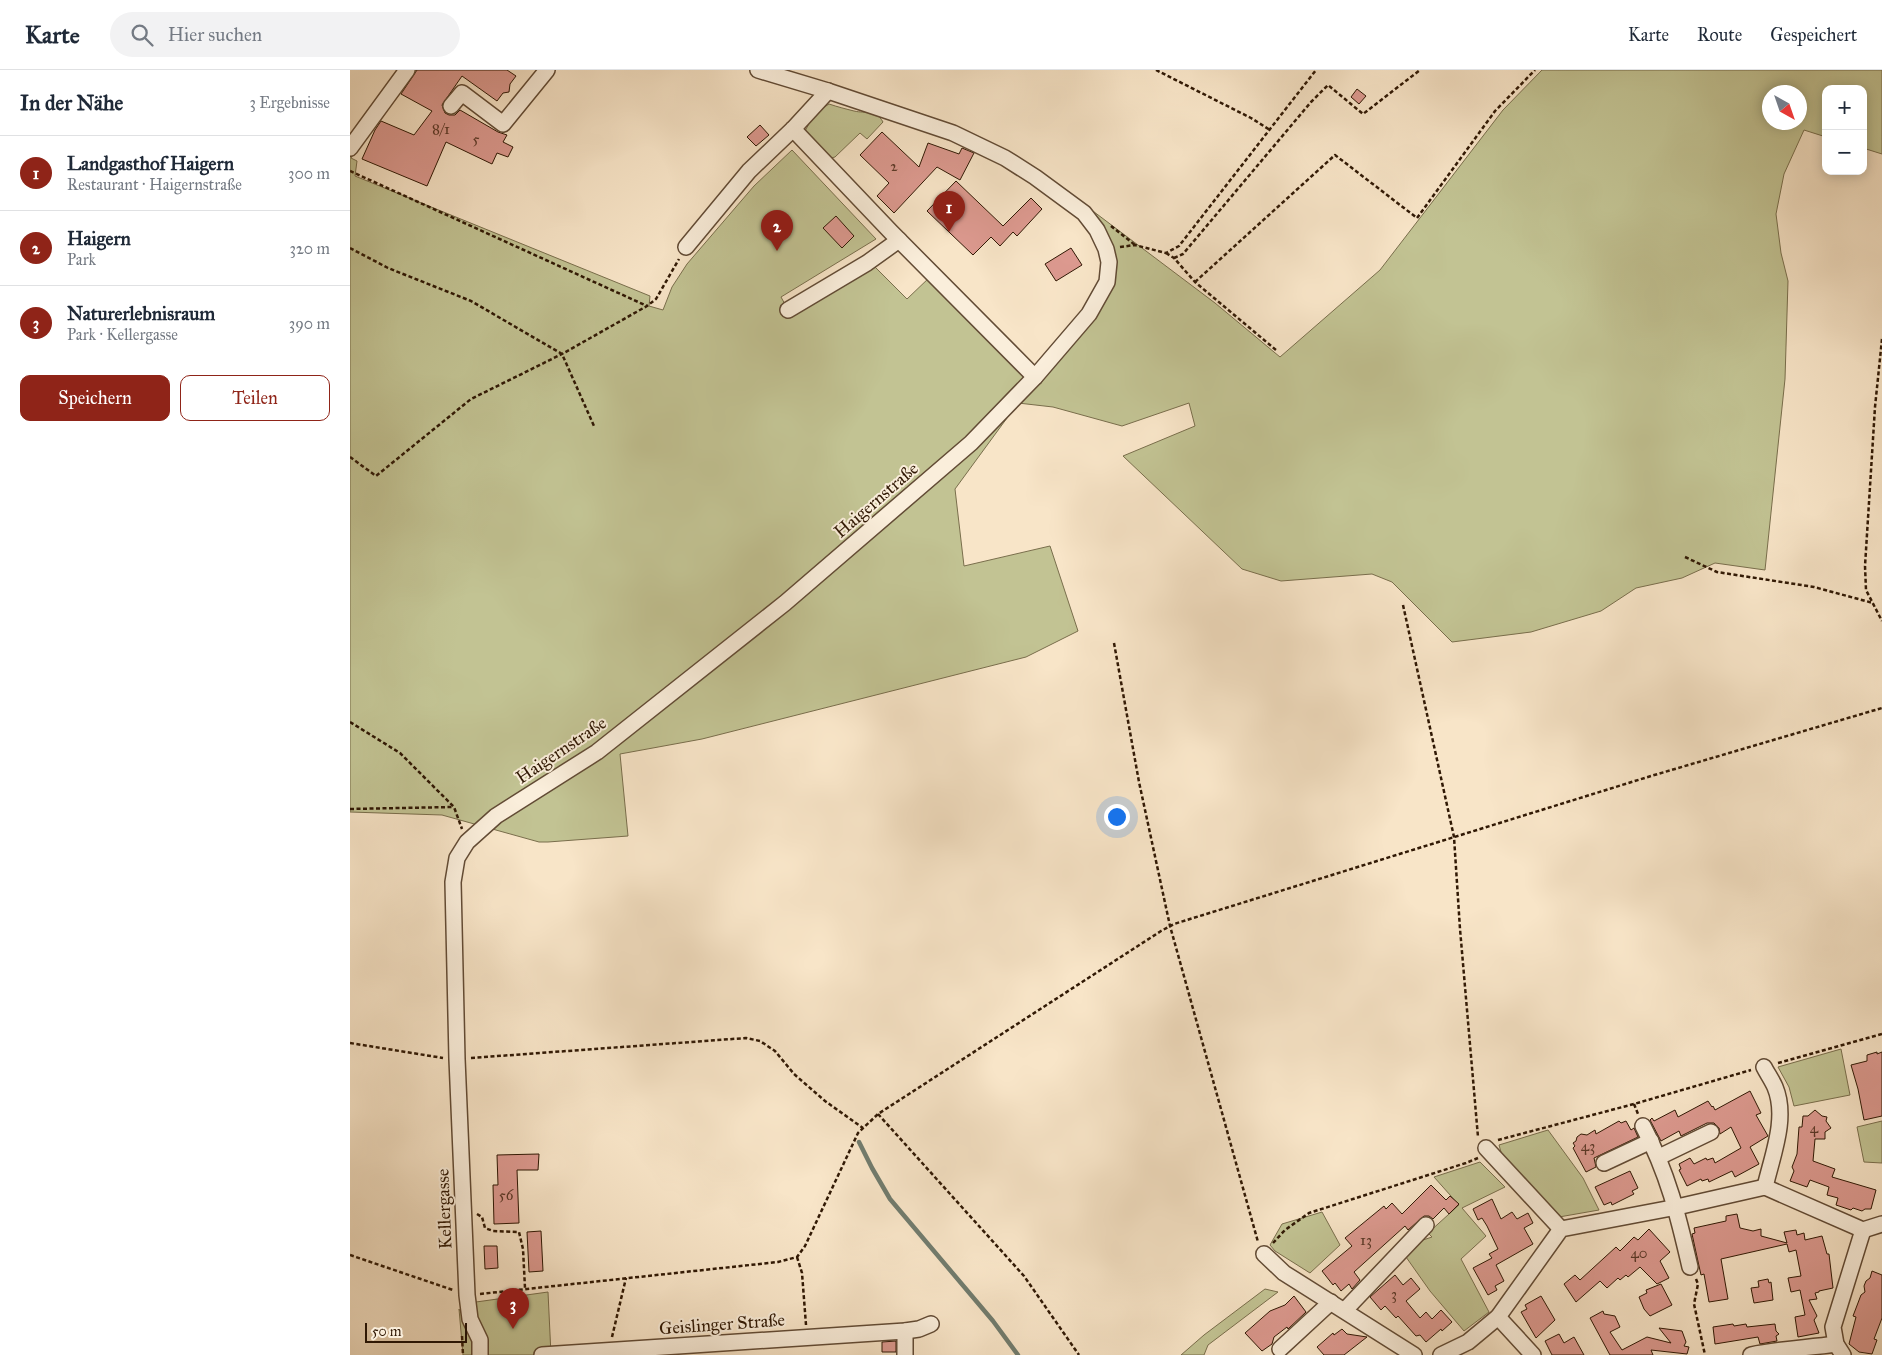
<!DOCTYPE html>
<html lang="de">
<head>
<meta charset="utf-8">
<style>
	:root { --surface:#fff; --page:#f2f2f3; --text:#1f2937; --muted:#747a83; --line:#e0e1e3; --accent:#8f2418 }
	body { margin:0; font-family:"IM FELL Great Primer",serif; background:var(--page); color:var(--text) }
	.controls { position:absolute; right:15px; top:15px; display:grid; overflow:hidden; border-radius:10px; box-shadow:0 2px 12px #0003 }
	.controls button { width:45px; height:45px; display:grid; place-items:center; padding:0; border:0; border-bottom:1px solid var(--line); background:var(--surface); color:var(--text); font:25px sans-serif }
	.compass { position:absolute; left:1412px; top:15px; width:45px; height:45px; border-radius:50%; background:var(--surface); box-shadow:0 2px 12px #0003; rotate:140deg }
	.scale { position:absolute; left:15px; bottom:12px; width:102px; box-sizing:border-box; padding-left:5px; border:2px solid #301804; border-top:0; font-size:14px; line-height:18px; white-space:nowrap; color:#301804; -webkit-text-stroke:4px #faeedb; paint-order:stroke }
	.you { position:absolute; left:766px; top:746px; width:18px; height:18px; margin:-12px; border:4px solid #fff; border-radius:50%; background:#1a73e8; box-shadow:0 0 0 8px #1a73e833 }
	.badge { display:grid; place-items:center; width:32px; height:32px; border-radius:50%; background:var(--accent); color:#fff; font-size:16px; font-weight:700 }
	.pin { position:absolute; translate:-50% -41px; filter:drop-shadow(0 1px 2px #0008) }
	.pin::after { content:''; position:absolute; top:26px; width:18px; height:15px; background:inherit; clip-path:polygon(0 0,100% 0,50% 100%) }
	.list { margin:0; padding:0; list-style:none }
	h2 { display:flex; justify-content:space-between; align-items:center; height:65px; margin:0; padding:0 20px; font-size:21px }
	h2 small { font-size:16px; font-weight:400; color:var(--muted) }
	.list li { display:grid; grid-template-columns:32px 1fr auto; gap:15px; align-items:center; box-sizing:border-box; height:75px; padding:0 20px; border-top:1px solid var(--line) }
	.list b { display:block; font-size:19px; white-space:nowrap }
	.list p { margin:0; font-size:16px; white-space:nowrap; color:var(--muted) }
	.list em { font-size:16px; font-style:normal; color:var(--muted) }
	.actions { display:flex; gap:10px; padding:15px 20px }
	.actions a { flex:1; padding:11px 0; border:1px solid var(--accent); border-radius:10px; text-align:center; font-size:18px; color:var(--accent) }
	.actions .main { background:var(--accent); color:#fff }
	.icon { flex:none; width:28px; height:28px; fill:none; stroke:currentColor; stroke-width:2; stroke-linecap:round; stroke-linejoin:round }
	.map { position:relative; flex:none; width:1532px; height:1285px; overflow:hidden }
	header { display:flex; align-items:center; gap:30px; box-sizing:border-box; height:70px; padding:0 25px; background:var(--surface); border-bottom:1px solid var(--line) }
	header strong { font-size:24px }
	nav { display:flex; gap:28px; margin-inline-start:auto; font-size:18px }
	.search { width:350px; height:45px; background:var(--page); display:flex; align-items:center; gap:12px; box-sizing:border-box; padding:0 18px; border-radius:28px; color:var(--muted); font-size:19px }
	main { display:flex }
	aside { flex:1; background:var(--surface) }
	.map>svg:first-child { display:block }
</style>
</head>
<body>
<header>
<strong>Karte</strong>
<div class="search"><svg class="icon" aria-label="search" viewBox="0 0 24 24"><circle cx="10" cy="10" r="6"/><path d="M15 15l6 6"/></svg>Hier suchen</div>
<nav><a>Karte</a><a>Route</a><a>Gespeichert</a></nav>
</header>
<main>
<aside>
<h2>In der Nähe<small>3 Ergebnisse</small></h2>
<ul class="list">
<li><span class="badge">1</span><div><b>Landgasthof Haigern</b><p>Restaurant · Haigernstraße</p></div><em>300 m</em></li>
<li><span class="badge">2</span><div><b>Haigern</b><p>Park</p></div><em>320 m</em></li>
<li><span class="badge">3</span><div><b>Naturerlebnisraum</b><p>Park · Kellergasse</p></div><em>390 m</em></li>
</ul>
<div class="actions"><a class="main">Speichern</a><a>Teilen</a></div>
</aside>
<div class="map">
<svg width="1532" height="1285" viewBox="0 0 1532 1285">
	<rect width="100%" height="100%" fill="#f8e5c8"/>
	<filter id="stains"><feTurbulence type="fractalNoise" baseFrequency=".004" numOctaves="4"/><feColorMatrix values="0 0 0 0 .2 0 0 0 0 .09 0 0 0 0 .02 0 0 0 .5 -.17"/></filter>
	<radialGradient id="worn" r=".72"><stop offset=".6" stop-color="#630" stop-opacity="0"/><stop offset="1" stop-color="#630" stop-opacity=".3"/></radialGradient>
	<g fill="#c2c393" stroke="#796e4c" fill-rule="evenodd">
		<path d="M62,0L1,88L7,91L5,106L300,226L299,236L313,240L322,217L337,194L404,116L442,80L526,169L431,227L442,247L525,197L557,229L581,206L674,306L743,247L765,190L760,169L747,150L707,114L865,233L930,287L1030,200L1153,40L1192,0H1532V84L1513,78V19H1476V67L1454,60L1434,104L1426,144L1431,183L1438,211L1435,309L1415,500L1365,493L1332,508L1286,518L1251,541L1181,562L1102,572L1042,512L1022,504L931,511L892,499L773,386L845,356L839,333L772,356L703,337L668,333L605,419L614,496L700,476L728,561L676,587L352,669L270,684L278,766L198,772H189L92,745L0,742V70ZM1420,22H1450V52H1420Z"/>
		<path d="M479,34C488,37 496,39 504,41C516,44 525,38 533,52L517,69L510,63L485,87L481,88L455,61L465,43Z"/>
		<polygon points="1491,979 1500,1025 1444,1036 1439,1017 1428,997"/>
		<polygon points="1532,1051 1532,1093 1514,1092 1507,1057"/>
		<polygon points="1198,1060 1233,1108 1249,1140 1209,1147 1153,1089 1149,1075"/>
		<polygon points="1130,1092 1155,1117 1112,1138 1136,1166 1111,1189 1139,1242 1114,1261 1080,1221 1056,1187 1067,1172 1082,1167 1078,1163 1109,1135 1084,1107"/>
		<polygon points="972,1142 990,1175 960,1203 925,1181 920,1175 932,1154"/>
		<polygon points="915,1219 928,1222 858,1275 854,1285 831,1285 854,1265"/>
		<polygon points="198,1222 201,1285 126,1285 126,1232"/>
		<polygon points="109,1239 123,1265 122,1285 113,1285"/>
	</g>
	<g fill="none" stroke-linecap="round" stroke-linejoin="round">
		<polyline stroke="#717c6e" stroke-width="4.5" points="509,1072 522,1098 540,1129 643,1251 668,1285"/>
	</g>
	<g fill="#dc998f" stroke="#301804">
		<polygon points="67,0 157,0 166,6 160,14 159,22 153,23 147,31 112,6 92,35 95,43 99,45 105,45 110,40 148,62 157,65 153,72 163,77 158,87 147,83 142,94 96,72 77,116 12,89 25,60 31,51 64,65 82,41 51,24"/>
		<polygon points="1007,19 1016,26 1009,34 1001,27"/>
		<polygon points="410,55 419,65 406,76 397,67"/>
		<polygon points="532,62 569,97 578,73 609,84 612,78 624,83 610,110 587,97 544,143 527,126 539,113 510,85"/>
		<polygon points="606,111 653,156 681,128 692,139 667,166 663,162 650,176 641,167 623,185 577,141"/>
		<polygon points="486,146 504,166 492,178 473,158"/>
		<polygon points="721,178 732,195 706,211 695,194"/>
		<polygon points="1527,982 1527,984 1532,982 1532,1046 1514,1050 1508,1019 1501,995 1517,991 1517,985"/>
		<polygon points="1400,1021 1411,1043 1406,1045 1418,1066 1400,1077 1409,1094 1385,1107 1382,1101 1359,1112 1358,1109 1352,1111 1351,1109 1337,1116 1329,1100 1331,1099 1329,1094 1340,1088 1344,1094 1356,1088 1357,1090 1363,1088 1365,1093 1391,1078 1381,1057 1370,1064 1369,1058 1364,1053 1357,1053 1331,1066 1329,1061 1311,1071 1300,1050 1302,1048 1304,1051 1325,1040 1328,1047 1358,1031 1362,1037 1363,1036 1365,1040"/>
		<polygon points="1465,1040 1472,1046 1477,1047 1476,1051 1481,1058 1475,1062 1475,1069 1465,1069 1463,1091 1485,1099 1482,1107 1526,1120 1521,1139 1515,1139 1512,1141 1503,1138 1501,1140 1486,1135 1488,1128 1477,1125 1479,1117 1460,1110 1457,1117 1440,1111 1444,1101 1442,1097 1447,1084 1449,1057 1452,1057 1453,1046 1458,1046"/>
		<polygon points="1269,1051 1271,1053 1276,1051 1281,1060 1284,1058 1288,1067 1244,1088 1246,1097 1236,1102 1223,1078 1225,1076 1223,1073 1226,1071 1227,1067 1231,1064 1237,1065 1245,1060 1246,1064"/>
		<polygon points="189,1084 188,1100 167,1100 169,1153 144,1154 143,1115 148,1115 147,1085"/>
		<polygon points="1280,1101 1288,1118 1282,1121 1284,1124 1262,1135 1261,1132 1254,1135 1245,1117"/>
		<polygon points="1081,1115 1096,1130 1100,1126 1109,1134 1099,1144 1094,1138 1083,1149 1079,1146 1074,1146 1058,1160 1055,1156 1004,1202 1010,1210 1002,1219 999,1214 991,1221 985,1213 983,1215 972,1201 1002,1176 995,1168 1034,1136 1036,1139 1042,1133 1052,1144"/>
		<polygon points="1142,1129 1151,1149 1162,1142 1167,1149 1178,1143 1183,1153 1174,1158 1183,1174 1146,1195 1154,1211 1145,1216 1147,1220 1138,1225 1123,1198 1142,1188 1139,1184 1148,1179 1137,1156 1132,1148 1128,1150 1123,1139"/>
		<polygon points="1387,1144 1390,1158 1403,1161 1411,1159 1411,1166 1437,1173 1434,1162 1446,1160 1447,1165 1454,1163 1455,1170 1472,1166 1477,1184 1479,1184 1483,1218 1469,1221 1469,1222 1465,1223 1467,1229 1459,1230 1467,1246 1464,1250 1469,1263 1448,1267 1445,1247 1455,1245 1450,1220 1441,1222 1438,1208 1451,1206 1446,1180 1439,1182 1437,1174 1371,1189 1378,1229 1359,1232 1354,1204 1351,1205 1342,1164 1345,1163 1344,1158 1376,1151 1376,1146"/>
		<polygon points="1299,1159 1320,1182 1310,1191 1319,1208 1307,1214 1290,1197 1278,1207 1276,1205 1270,1210 1268,1208 1257,1218 1250,1211 1226,1232 1214,1214 1225,1205 1230,1210 1266,1177 1270,1181 1284,1167 1288,1170"/>
		<polygon points="191,1161 193,1201 179,1202 177,1162"/>
		<polygon points="134,1176 147,1176 148,1198 135,1199"/>
		<polygon points="1522,1201 1532,1205 1532,1248 1524,1269 1527,1270 1522,1284 1509,1282 1499,1274 1506,1247 1503,1246 1511,1225 1515,1222 1514,1216 1516,1211 1520,1208"/>
		<polygon points="1045,1205 1053,1215 1061,1208 1070,1219 1056,1231 1070,1248 1076,1242 1082,1249 1091,1240 1102,1252 1092,1261 1091,1259 1076,1272 1070,1265 1066,1266 1048,1246 1046,1248 1035,1236 1031,1240 1020,1227"/>
		<polygon points="1418,1209 1419,1213 1421,1212 1423,1230 1404,1233 1401,1218 1409,1217 1408,1211"/>
		<polygon points="1311,1214 1322,1235 1300,1246 1294,1239 1289,1227 1297,1223 1296,1220"/>
		<polygon points="944,1226 956,1242 938,1259 937,1257 924,1267 922,1274 912,1281 895,1263 920,1241 935,1235"/>
		<polygon points="1191,1226 1205,1250 1186,1268 1171,1242 1177,1239 1175,1235"/>
		<polygon points="1253,1241 1254,1244 1265,1246 1270,1257 1260,1262 1272,1280 1297,1267 1321,1273 1309,1258 1332,1261 1336,1272 1334,1276 1339,1277 1337,1284 1301,1280 1303,1285 1260,1285 1240,1248"/>
		<polygon points="1383,1254 1384,1256 1396,1254 1397,1257 1425,1254 1426,1261 1429,1264 1426,1266 1427,1271 1410,1274 1408,1267 1365,1274 1363,1257"/>
		<polygon points="992,1259 997,1264 1017,1267 994,1285 974,1285 967,1277 983,1263 984,1265"/>
		<polygon points="1209,1264 1214,1273 1224,1267 1234,1285 1202,1285 1195,1271"/>
		<polygon points="546,1271 546,1282 532,1282 532,1272"/>
	</g>
	<g fill="none" stroke-linecap="round" stroke-linejoin="round">
		<defs>
			<g id="minor">
				<polyline points="101,36 112,23 153,54 197,0"/>
				<polyline points="443,59 541,162 685,307"/>
				<polyline points="0,78 57,0"/>
				<polyline points="336,177 399,101 443,59 478,21"/>
				<polyline points="438,240 517,193 549,170"/>
				<path d="M1414,997C1417,1003 1422,1010 1425,1017C1438,1048 1422,1086 1415,1117"/>
				<path d="M1293,1056C1318,1104 1328,1145 1340,1197"/>
				<polyline points="1136,1078 1211,1159"/>
				<polyline points="1309,1087 1361,1062"/>
				<polyline points="1254,1093 1301,1071"/>
				<polyline points="914,1184 934,1203 1064,1285"/>
				<polyline points="995,1240 1076,1155"/>
				<polyline points="1148,1247 1183,1285"/>
				<polyline points="555,1261 555,1285"/>
				<polyline points="930,1279 981,1232"/>
				<polyline points="130,1285 130,1270 120,1249 117,1225 107,989 103,812 107,788 117,772 146,746 247,682 435,533 621,373 685,307 739,244 757,212 759,192 756,179 747,160 734,143 685,107 655,88 603,63 478,21 408,0"/>
				<polyline points="192,1285 555,1261 569,1259 581,1254"/>
				<polyline points="1091,1285 1118,1272 1148,1247 1211,1159 1327,1137 1415,1117 1513,1160 1532,1154"/>
				<path d="M1401,1285C1429,1279 1458,1278 1486,1274"/>
				<polyline points="1493,1285 1486,1274 1483,1257 1513,1160"/>
			</g>
		</defs>
		<use href="#minor" stroke="#624b35" stroke-width="18"/>
		<g stroke="#301804" stroke-width="2.5" stroke-dasharray="4 2.5" stroke-linecap="butt">
			<polyline points="806,0 901,48 920,60"/>
			<polyline points="0,101 297,236"/>
			<polyline points="761,156 785,175"/>
			<polyline points="770,177 785,175 816,183 829,176 966,0"/>
			<polyline points="0,178 38,198 121,231 212,284 244,356"/>
			<polyline points="816,183 824,188 845,212 926,280"/>
			<polyline points="824,188 833,184 961,32 978,15 1013,44 1070,0"/>
			<polyline points="845,212 985,85 1067,148 1145,41 1185,0"/>
			<polyline points="1532,269 1525,337 1515,496 1516,520 1532,551"/>
			<polyline points="0,387 26,406 121,329 212,284 297,236 306,229 329,189"/>
			<polyline points="1335,487 1367,502 1464,517 1523,533"/>
			<polyline points="1053,535 1104,767 1110,859 1128,1067"/>
			<polyline points="764,573 789,712 820,856 908,1172"/>
			<polyline points="0,652 50,683 104,737 112,759"/>
			<polyline points="0,739 103,737"/>
			<polyline points="0,973 93,988"/>
			<polyline points="121,988 396,968 410,971 425,981 444,1004 475,1031 513,1058"/>
			<polyline points="1428,993 1532,964"/>
			<polyline points="1284,1034 1288,1044"/>
			<polyline points="528,1044 674,1206 729,1285"/>
			<polyline points="1148,1070 1284,1034 1401,1000"/>
			<polyline points="127,1144 132,1147 135,1158 143,1161 169,1162 173,1179 175,1218"/>
			<polyline points="923,1173 935,1160 959,1143 1116,1093 1128,1088"/>
			<polyline points="0,1185 103,1220"/>
			<polyline points="447,1187 452,1203 456,1255"/>
			<polyline points="1346,1209 1348,1214 1344,1234 1355,1285"/>
			<polyline points="130,1224 428,1192 447,1187 455,1176 508,1063 528,1044 811,861 824,854 1301,706 1532,638"/>
			<polyline points="112,1266 113,1285"/>
			<polyline points="262,1267 276,1208"/>
		</g>
		<use href="#minor" stroke="#faeedb" stroke-width="15"/>
	</g>
	<g text-anchor="middle" dominant-baseline="central" stroke-width="4" stroke-linejoin="round" paint-order="stroke">
		<g font-size="15" fill="#5b3827">
			<text x="91" y="59">8/1</text>
			<text x="126" y="69">5</text>
			<text x="544" y="96">2</text>
			<text x="1464" y="1058">4</text>
			<text x="1238" y="1076">43</text>
			<text x="156" y="1125">56</text>
			<text x="1016" y="1170">13</text>
			<text x="1289" y="1183">40</text>
			<text x="1044" y="1224">3</text>
		</g>
		<g font-size="18" fill="#301804" stroke="#faeedb">
			<text transform="translate(526 430) rotate(-41)">Haigernstraße</text>
			<text transform="translate(211 680) rotate(-34)">Haigernstraße</text>
			<text transform="translate(94 1139) rotate(-92)">Kellergasse</text>
			<text transform="translate(372 1254) rotate(-4)">Geislinger Straße</text>
		</g>
	</g>
	<rect width="100%" height="100%" filter="url(#stains)"/>
	<rect width="100%" height="100%" fill="url(#worn)"/>
</svg>
<div class="controls">
<button>+</button>
<button>−</button>
</div>
<svg class="compass" viewBox="-18 -18 36 36"><path d="M0-13l5 13h-10z" fill="#e53935"/><path d="M0 13l5-13h-10z" fill="#747a83"/></svg>
<div class="scale">50 m</div>
<div class="you"></div>
<div class="pin badge" style="left:599px;top:162px">1</div>
<div class="pin badge" style="left:427px;top:181px">2</div>
<div class="pin badge" style="left:163px;top:1259px">3</div>
</div>
</main>
</body>
</html>
